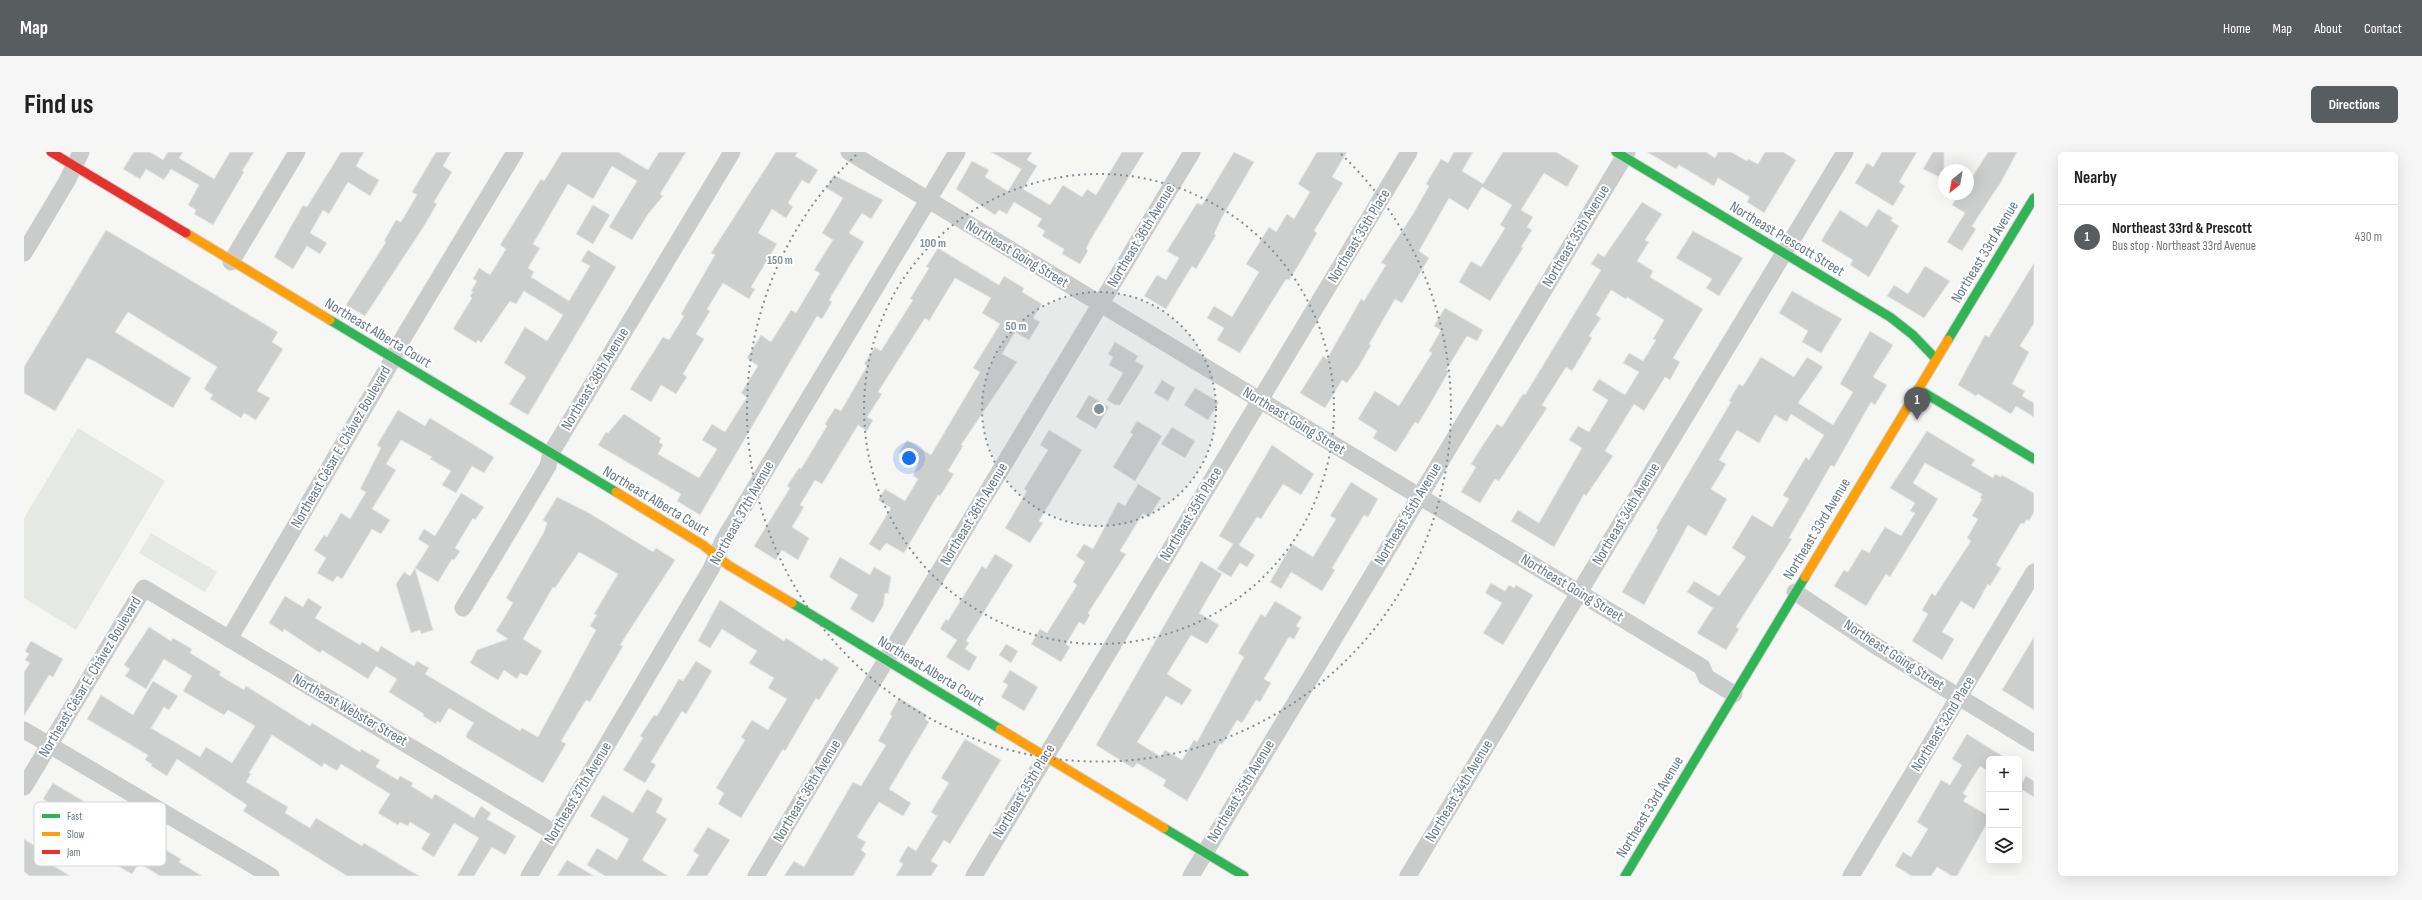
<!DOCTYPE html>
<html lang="en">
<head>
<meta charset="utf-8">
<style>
	:root { --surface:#fff; --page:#f6f6f6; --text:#222; --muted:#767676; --line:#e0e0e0; --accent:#585d60 }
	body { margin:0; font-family:"Sofia Sans Condensed",sans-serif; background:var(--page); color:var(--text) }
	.controls { position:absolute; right:12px; bottom:12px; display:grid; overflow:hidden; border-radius:6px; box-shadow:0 4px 16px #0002 }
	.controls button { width:36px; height:36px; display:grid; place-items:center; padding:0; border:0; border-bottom:1px solid var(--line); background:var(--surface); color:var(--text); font:20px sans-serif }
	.compass { position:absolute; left:1914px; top:12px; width:36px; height:36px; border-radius:50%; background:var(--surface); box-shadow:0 4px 16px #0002; rotate:211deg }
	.you { position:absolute; left:885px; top:306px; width:14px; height:14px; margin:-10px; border:3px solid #fff; border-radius:50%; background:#1a73e8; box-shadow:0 0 0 6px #1a73e833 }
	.badge { display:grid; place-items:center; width:26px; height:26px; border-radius:50%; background:var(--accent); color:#fff; font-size:13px; font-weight:700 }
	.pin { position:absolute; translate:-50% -33px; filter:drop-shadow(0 1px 2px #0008) }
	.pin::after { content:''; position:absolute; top:21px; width:14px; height:12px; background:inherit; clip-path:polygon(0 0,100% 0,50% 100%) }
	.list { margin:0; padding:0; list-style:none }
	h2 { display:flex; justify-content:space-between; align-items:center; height:52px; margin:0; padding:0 16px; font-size:17px }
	h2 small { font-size:13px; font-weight:400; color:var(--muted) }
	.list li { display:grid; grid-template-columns:26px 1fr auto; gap:12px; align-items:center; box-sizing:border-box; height:64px; padding:0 16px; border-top:1px solid var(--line) }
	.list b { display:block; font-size:15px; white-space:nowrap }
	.list p { margin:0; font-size:13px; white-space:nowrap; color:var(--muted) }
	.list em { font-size:13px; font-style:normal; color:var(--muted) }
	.icon { flex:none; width:22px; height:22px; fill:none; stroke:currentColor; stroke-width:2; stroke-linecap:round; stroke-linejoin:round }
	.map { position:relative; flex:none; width:2010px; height:724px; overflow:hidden; border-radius:6px }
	header { display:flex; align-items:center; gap:24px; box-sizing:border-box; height:56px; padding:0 20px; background:var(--accent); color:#fff }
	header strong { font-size:19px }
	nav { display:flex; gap:22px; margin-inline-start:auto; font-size:14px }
	.intro { display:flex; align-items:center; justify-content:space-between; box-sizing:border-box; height:96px; padding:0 24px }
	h1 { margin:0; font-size:28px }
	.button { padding:10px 18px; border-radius:6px; background:var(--accent); color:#fff; font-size:14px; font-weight:700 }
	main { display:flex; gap:24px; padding:0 24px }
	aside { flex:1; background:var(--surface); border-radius:6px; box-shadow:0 4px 16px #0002 }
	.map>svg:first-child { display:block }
</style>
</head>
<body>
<header>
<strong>Map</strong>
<nav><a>Home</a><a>Map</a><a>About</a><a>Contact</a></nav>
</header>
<div class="intro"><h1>Find us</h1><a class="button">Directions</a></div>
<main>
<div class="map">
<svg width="2010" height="724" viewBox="0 0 2010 724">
	<rect width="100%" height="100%" fill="#f6f6f5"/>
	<g fill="#e6e8e3">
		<polygon points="54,276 141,329 52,478 0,446 0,366"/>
		<polygon points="127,381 193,420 181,440 115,401"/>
	</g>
	<g fill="#cdcfcf" stroke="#e5e5e4">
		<polygon points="110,0 126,0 139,8 144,0 159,0 155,6 190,27 206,0 230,0 218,19 220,20 189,73 170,62 172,58 164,53 175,33 147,17 140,28 122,17 116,27 99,17"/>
		<polygon points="317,0 340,0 332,14 355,28 346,44 324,30 305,62 299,58 286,81 303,91 296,102 283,94 269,117 250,105 279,53 283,55"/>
		<polygon points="412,0 427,0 419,14 428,20 410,50 413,52 400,74 341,164 322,153 362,90 360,89 372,68 377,70 393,43 388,40"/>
		<polygon points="538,0 594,0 624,18 635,0 662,0 636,42 639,44 624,62 608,88 585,75 613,29 588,14 569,47 544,32 509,92 516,96 504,116 510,120 507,125 545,149 566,114 557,109 564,98 592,115 504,263 485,252 502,225 480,211 501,175 523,189 539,163 500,139 492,152 486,149 457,191 454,188 452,191 429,177 448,146 446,144 449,140 447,139 453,129 449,127 455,116 466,123 482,97 476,93 517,27 520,29"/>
		<polygon points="752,0 774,0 771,4 794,18 785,32 778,28 764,51 769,55 762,66 748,57 734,81 753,92 727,135 731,137 725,147 699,131 683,157 686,159 672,182 680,187 659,222 663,225 652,242 637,233 627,250 606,237 639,185 645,188 660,164 657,162 691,103 687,101"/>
		<polygon points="967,0 1008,0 1003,8 1013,14 999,37 1026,53 1039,33 1058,45 1063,37 1072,43 1098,0 1120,0 1067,87 1062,97 1064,99 1056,112 1038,102 1040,97 1018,84 1021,79 1013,74 1018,67 990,50 983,62 975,58 971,63 932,37 948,9 965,18 961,25 984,39 998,16 997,17"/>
		<polygon points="1210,0 1230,10 1198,65 1190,82 1192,83 1172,117 1168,114 1142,157 1120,144 1133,123 1142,128 1155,106 1143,99 1173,51 1178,53"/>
		<polygon points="1293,0 1323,0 1308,25 1319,31 1290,79 1293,81 1277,109 1265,128 1262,127 1216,201 1193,188 1200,176 1183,166 1190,154 1208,165 1235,120 1222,112 1245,75 1252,80 1263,62 1270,67 1286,40 1274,32"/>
		<polygon points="1430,0 1449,0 1438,19 1459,32 1479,0 1532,0 1555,14 1543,35 1520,21 1497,58 1509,65 1503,75 1508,78 1497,95 1499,96 1466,149 1435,130 1447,109 1457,115 1481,76 1476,73 1488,53 1458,35 1444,58 1425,46 1395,99 1405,106 1378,151 1371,147 1345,192 1347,193 1335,214 1323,231 1318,228 1301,256 1276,241 1299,204 1303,207 1337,147 1340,149 1362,113 1357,111 1389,62 1405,34 1402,32 1417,7 1424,11"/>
		<polygon points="1623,0 1682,0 1691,6 1694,0 1707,0 1723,9 1724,7 1734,12 1741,0 1759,0 1772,8 1740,61 1723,50 1726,45 1694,26 1690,34 1655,13 1652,17"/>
		<polygon points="1858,0 1893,0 1875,30 1881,34 1869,54 1831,31 1843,11 1849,15"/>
		<polygon points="1909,0 1920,0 1920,27 1899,17"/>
		<polygon points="1964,0 1993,0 1977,30 1948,74 1952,77 1938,99 1923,90 1941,61 1928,53 1935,42 1944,42 1944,32"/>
		<polygon points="810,23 859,48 847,67 838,61 825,81 840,90 805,148 808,150 798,167 793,164 676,363 653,349 657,342 574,293 582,280 584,281 600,262 637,286 635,290 639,293 634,302 675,326 693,297 678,288 688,272 701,280 723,245 717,241 734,214 723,206 737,183 747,190 767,158 772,161 796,121 790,118 809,88 798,81 819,46 802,36"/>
		<polygon points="1618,50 1638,62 1621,88 1625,90 1613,109 1629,119 1626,125 1679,157 1649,206 1656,210 1646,228 1641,225 1620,259 1610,252 1581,299 1589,304 1562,344 1560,342 1530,395 1487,369 1494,358 1515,371 1558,296 1545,288 1554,274 1565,280 1584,248 1568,238 1575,227 1601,243 1615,220 1599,211 1605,201 1619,209 1632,188 1629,187 1640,168 1603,145 1602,147 1587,138 1572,163 1577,166 1565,184 1568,186 1548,219 1542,215 1518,253 1523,256 1475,329 1471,327 1456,351 1437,340 1452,315 1447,312 1457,296 1473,272 1478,275 1499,242 1501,243 1577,118 1567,112 1574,101 1580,105"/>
		<polygon points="569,53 586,63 569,92 552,82"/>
		<polygon points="1854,57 1869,66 1867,69 1875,74 1845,125 1826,113 1829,108 1797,89 1816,58 1843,75"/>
		<polygon points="82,78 254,180 248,190 259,197 233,239 246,246 232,268 220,261 217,266 186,247 189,243 180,237 193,215 104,160 91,180 167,226 149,256 72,210 63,206 31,259 0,241 0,215"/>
		<polygon points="1669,79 1719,106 1695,144 1682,136 1688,127 1652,106"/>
		<polygon points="914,96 975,133 980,124 1000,136 998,140 1018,152 1009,166 1016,170 1005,188 991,180 978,202 993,210 937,293 939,294 924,319 930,322 916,344 914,343 880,401 862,391 856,399 845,392 867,356 854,348 861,337 881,349 894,327 889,324 894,312 875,300 883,288 907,303 956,220 949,216 976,172 958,161 967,146 931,126 905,169 901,166 854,240 858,242 843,265 849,268 843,279 834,273 798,332 791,328 776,353 780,355 768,375 785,386 774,408 758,398 752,408 730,394 766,336 763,334 775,316 777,317 803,274 801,272 811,256 817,259 843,214 840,212 851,195 857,199 889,148 886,147 905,116 902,115"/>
		<polygon points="2010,111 2010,171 1996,194 2005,200 1988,232 2001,239 1998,244 2010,251 2010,265 1992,254 1987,262 1954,242 1952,244 1934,233 1961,183 1965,185"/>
		<polygon points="1901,114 1926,129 1900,166 1863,144 1870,133 1884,142"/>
		<polygon points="1768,139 1818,167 1797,201 1778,190 1784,179 1755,161"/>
		<polygon points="1421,156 1459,178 1453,189 1443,184 1422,218 1425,219 1406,252 1394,272 1391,270 1372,300 1349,286 1353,279 1334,267 1351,239 1375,254 1408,201 1405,199 1417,178 1410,174"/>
		<polygon points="1846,179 1869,193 1849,225 1863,233 1851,253 1847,250 1810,315 1807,313 1765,386 1768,387 1712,475 1715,477 1702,498 1673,481 1689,456 1663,440 1670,429 1695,444 1722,405 1708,396 1728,363 1748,375 1765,347 1759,343 1782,305 1785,308 1800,283 1767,262 1763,270 1751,263 1735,291 1713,278 1695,308 1702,312 1687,337 1703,347 1682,384 1664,373 1620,453 1598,440 1634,378 1632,376 1707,250 1705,249 1715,232 1719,234 1737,205 1770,225 1783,205 1799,215 1774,251 1809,273 1829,240 1816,232"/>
		<polygon points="1091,190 1114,204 1111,209 1120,214 1096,253 1091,253 1083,248 1099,221 1085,213 1089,205 1084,202"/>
		<polygon points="1138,228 1151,236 1144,249 1130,241"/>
		<polygon points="1171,236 1195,250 1184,268 1160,253"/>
		<polygon points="1065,243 1085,255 1072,277 1052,265"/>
		<polygon points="374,258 401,274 406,266 470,305 460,321 448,314 432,341 418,333 427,319 406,307 408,305 377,288 362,312 372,318 348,357 366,368 357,382 348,377 318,427 313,424 309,430 293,421 302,406 290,398 300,383 303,385 317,361 326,367 342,340 336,337 357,296 353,293"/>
		<polygon points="1113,269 1138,284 1111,329 1089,315 1109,282 1106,281"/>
		<polygon points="1148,275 1171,289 1161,306 1137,292"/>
		<polygon points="1025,278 1058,298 1015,369 1019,371 1006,391 981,376 1003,339 1000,337 1024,298 1016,293"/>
		<polygon points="1903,279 1951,308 1947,313 1969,326 1971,322 1977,325 1978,323 2010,341 2010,360 2005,369 2003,367 2000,372 1997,371 1972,413 1977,416 1966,434 1964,432 1950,457 1937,449 1918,480 1930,487 1918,508 1888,489 1904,462 1898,458 1908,441 1911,444 1947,389 1943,386 1954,367 1948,364 1958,347 1956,346 1958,342 1901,311 1889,331 1914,347 1866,425 1862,422 1842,454 1810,434 1820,418 1824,420 1838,397 1845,401 1861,375 1877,384 1891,361 1886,359 1891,351 1866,336"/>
		<polygon points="1248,293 1290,322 1277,343 1259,332 1237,367 1233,365 1215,393 1231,403 1223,415 1216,411 1207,425 1193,417 1209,392 1195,384"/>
		<polygon points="1327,330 1354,347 1344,365 1340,363 1308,416 1311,418 1298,439 1267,420 1257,437 1246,430 1268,392 1289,405 1312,367 1306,364"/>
		<polygon points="1114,332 1137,346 1125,365 1119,361 1096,399 1102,402 1064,461 1066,463 1060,473 1055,470 1042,492 1046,495 1037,510 1007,492 1016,477 1023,481 1053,433 1049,430 1061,410 1052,404 1060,392 1069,397 1094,350 1101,354"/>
		<polygon points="437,341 460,355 451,368 449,366 431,396 436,399 430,408 428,407 414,430 391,416 409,478 397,482 396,478 387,481 372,432 380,420 386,424 405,394 394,387 400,377 411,384"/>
		<polygon points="533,345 565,361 629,400 632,396 651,408 596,493 599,494 566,550 562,548 537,589 542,592 519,631 443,586 442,583 450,571 425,556 416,571 413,569 412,572 399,564 400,562 365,540 373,527 352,514 344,527 298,498 296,501 260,477 259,480 245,471 261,444 279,455 284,446 298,455 291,466 336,493 338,490 354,500 357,494 390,514 393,509 405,516 401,522 496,579 498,576 514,585 572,478 566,474 573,463 570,462 594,422 555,400 531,436 529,435 499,487 518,499 503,524 496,521 493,527 480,518 474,528 446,511 453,498 484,487 472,479 489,451 482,446 520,380 523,371 519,368"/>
		<polygon points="971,402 989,413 942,489 945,491 941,497 953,505 945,519 922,505 933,488 916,477 922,467 924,469 958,414 962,417"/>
		<polygon points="816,405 846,423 850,415 867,425 864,442 861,441 859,454 849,471 826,457 834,443 805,425"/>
		<polygon points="1177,409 1198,422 1175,461 1195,473 1183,492 1167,483 1143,522 1168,538 1158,553 1142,544 1113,590 1137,605 1141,598 1158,608 1170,588 1173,590 1220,505 1214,501 1237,462 1241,465 1251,449 1278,465 1272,474 1276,476 1270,487 1265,485 1240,527 1247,531 1236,550 1232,548 1218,571 1213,568 1198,593 1196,591 1163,649 1139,634 1142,628 1113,611 1109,616 1072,593"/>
		<polygon points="1467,431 1481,439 1485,433 1490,436 1492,433 1509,443 1479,493 1459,481 1478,451 1461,441"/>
		<polygon points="696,448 760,489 762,486 798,509 800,506 815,516 795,548 792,546 761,599 759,597 717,666 694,652 700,641 692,636 721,588 717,585 728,568 744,578 763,547 744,536 750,526 725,511 733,499 698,477 686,496 674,489"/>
		<polygon points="125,475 147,489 149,486 168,497 166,501 197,520 195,523 220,538 222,534 286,574 288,571 336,600 337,597 356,608 352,615 374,628 376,624 389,631 387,634 408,647 411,642 450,666 457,654 467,661 463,667 492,684 481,703 468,695 450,724 433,724 455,686 430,671 410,705 397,697 406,682 386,670 384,674 376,670 374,673 354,661 366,642 317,612 313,619 300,611 298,615 248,583 225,621 227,622 222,630 264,655 261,661 286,676 292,666 338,694 340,691 395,724 323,724 219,659 223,653 153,607 143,624 127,614 128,612 121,608 124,603 63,567 77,543 109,563 129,529 154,544 145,558 140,555 127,576 176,605 182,595 208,611 231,574 204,558 200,563 159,539 168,524 140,507 122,537 101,524 106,517 100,513"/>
		<polygon points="2010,485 2010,558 1978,538"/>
		<polygon points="7,489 39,507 29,525 25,523 0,564 0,520 6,511 1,508 5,502 1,499"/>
		<polygon points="982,492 994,499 987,511 975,503"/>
		<polygon points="672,509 688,519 662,562 658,559 627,610 632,613 621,631 599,618 619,586 616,584 630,563 633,564 655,527 659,529"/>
		<polygon points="986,518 1014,535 1000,559 977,545 984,533 979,530"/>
		<polygon points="875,546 903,563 901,567 905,570 865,637 887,651 879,664 855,650 833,685 842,690 837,698 842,702 829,724 760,724 770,709 780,715 829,630 837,634 862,593 854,589 868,564 866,562"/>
		<polygon points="1943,582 1983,607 1965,607 1965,620 1956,614 1939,641 1943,644 1939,649 1965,664 1965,668 1933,724 1928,724 1913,715 1907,724 1888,724 1871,714 1879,700 1887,705 1904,677 1893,670 1917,628 1926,633 1938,613 1928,607"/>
		<polygon points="941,587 977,608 926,692 920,688 907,709 914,713 907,724 872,724 879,712 875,709 884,694 892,699 913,664 907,660 925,631 917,626"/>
		<polygon points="2002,624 2010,629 2010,645 1995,636"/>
		<polygon points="29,631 157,707 155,710 178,724 136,724 115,711 108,722 17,669 27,652 19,647"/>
		<polygon points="623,637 639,647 632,660 643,667 618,708 644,724 581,724 563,713 573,696 593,708 605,687 566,664 579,643 609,661"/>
		<polygon points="684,675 706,688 683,724 662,724 675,703 669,699"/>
		<polygon points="0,687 18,698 14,704 46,724 6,724 0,720"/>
		<polygon points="543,708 570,724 533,724"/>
	</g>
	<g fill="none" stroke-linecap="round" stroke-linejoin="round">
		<defs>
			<g id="fast">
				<polyline points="1592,0 1866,165 1889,183 1912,207"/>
				<polyline points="306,168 592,340"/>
				<polyline points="1924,188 2010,46"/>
				<polyline points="1894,237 2010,307"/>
				<polyline points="768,451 976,577"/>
				<polyline points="1140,676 1220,724"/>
				<polyline points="1601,724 1781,425"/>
			</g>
			<g id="slow">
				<polyline points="162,81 306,168"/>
				<polyline points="592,340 679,393 704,413 768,451"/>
				<polyline points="1781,425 1924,188"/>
				<polyline points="976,577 1140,676"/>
			</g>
			<polyline id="jam" points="27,0 162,81"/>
		</defs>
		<use href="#fast" stroke="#d3d4d4" stroke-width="11"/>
		<use href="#slow" stroke="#d3d4d4" stroke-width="11"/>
		<use href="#jam" stroke="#d3d4d4" stroke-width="11"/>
		<g stroke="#cacccc" stroke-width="17">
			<polyline points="825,0 1678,515 1682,525 1710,542"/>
			<polyline points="0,101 43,29 57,0"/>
			<polyline points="207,110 273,0"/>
			<polyline points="1771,440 1852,494 2010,591"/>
			<polyline points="439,456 524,314 527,301 708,0"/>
			<polyline points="205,487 369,207 376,191 491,0"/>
			<polyline points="0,578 247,724"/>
			<polyline points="0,635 120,436 531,681"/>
			<polyline points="505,724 687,417 699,389 933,0"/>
			<polyline points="732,724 1168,0"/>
			<polyline points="950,724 1385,0"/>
			<polyline points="1167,724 1603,0"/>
			<polyline points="1384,724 1821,0"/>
			<polyline points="1827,724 2010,420"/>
		</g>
		<use href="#fast" stroke="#30b455" stroke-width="9"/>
		<use href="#slow" stroke="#ff9f0a" stroke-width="9"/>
		<use href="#jam" stroke="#e5322d" stroke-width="9"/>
	</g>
	<circle cx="1075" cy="257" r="117" fill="#818f97" fill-opacity=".12"/>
	<g fill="none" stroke="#818f97" stroke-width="2" stroke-dasharray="2 4">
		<circle cx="1075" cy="257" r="117"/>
		<circle cx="1075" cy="257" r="235"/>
		<path d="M1317 2A352 352 0 1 1 833 2"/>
	</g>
	<g text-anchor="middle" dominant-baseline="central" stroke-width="4" stroke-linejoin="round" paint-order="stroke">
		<g font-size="15" fill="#687983" stroke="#fff">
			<text transform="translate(1117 84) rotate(-59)">Northeast 36th Avenue</text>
			<text transform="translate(1335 84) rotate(-59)">Northeast 35th Place</text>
			<text transform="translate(1552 84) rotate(-59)">Northeast 35th Avenue</text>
			<text transform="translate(1763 87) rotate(31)">Northeast Prescott Street</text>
			<text transform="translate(1961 100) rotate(-59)">Northeast 33rd Avenue</text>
			<text transform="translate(993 102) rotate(31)">Northeast Going Street</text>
			<text transform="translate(354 181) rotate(31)">Northeast Alberta Court</text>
			<text transform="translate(571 227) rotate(-59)">Northeast 38th Avenue</text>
			<text transform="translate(1270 269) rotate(31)">Northeast Going Street</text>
			<text transform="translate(317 295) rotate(-60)">Northeast César E. Chávez Boulevard</text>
			<text transform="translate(632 349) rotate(31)">Northeast Alberta Court</text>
			<text transform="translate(718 361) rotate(-61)">Northeast 37th Avenue</text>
			<text transform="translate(950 362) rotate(-59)">Northeast 36th Avenue</text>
			<text transform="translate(1167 362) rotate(-59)">Northeast 35th Place</text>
			<text transform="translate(1384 362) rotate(-59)">Northeast 35th Avenue</text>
			<text transform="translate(1602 362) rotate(-59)">Northeast 34th Avenue</text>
			<text transform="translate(1793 377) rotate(-59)">Northeast 33rd Avenue</text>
			<text transform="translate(1548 436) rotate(31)">Northeast Going Street</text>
			<text transform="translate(1870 503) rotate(33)">Northeast Going Street</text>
			<text transform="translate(907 519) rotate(31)">Northeast Alberta Court</text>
			<text transform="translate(66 525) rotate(-59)">Northeast César E. Chávez Boulevard</text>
			<text transform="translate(326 558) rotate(30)">Northeast Webster Street</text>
			<text transform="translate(1919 572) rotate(-59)">Northeast 32nd Place</text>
			<text transform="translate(783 639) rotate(-59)">Northeast 36th Avenue</text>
			<text transform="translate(1000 639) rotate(-59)">Northeast 35th Place</text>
			<text transform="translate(1217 639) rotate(-59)">Northeast 35th Avenue</text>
			<text transform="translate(1435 639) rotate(-59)">Northeast 34th Avenue</text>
			<text transform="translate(554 641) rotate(-59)">Northeast 37th Avenue</text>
			<text transform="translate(1626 655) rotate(-59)">Northeast 33rd Avenue</text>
		</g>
	</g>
	<rect x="10" y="650" width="132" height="64" rx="6" fill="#fff" stroke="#d2d7da" stroke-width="1"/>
	<rect x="18" y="662" width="18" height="4" fill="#30b455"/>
	<rect x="18" y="680" width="18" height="4" fill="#ff9f0a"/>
	<rect x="18" y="698" width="18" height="4" fill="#e5322d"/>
	<g font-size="11" fill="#687983">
		<text x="43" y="668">Fast</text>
		<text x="43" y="686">Slow</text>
		<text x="43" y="704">Jam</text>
	</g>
	<circle cx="1075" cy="257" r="6" fill="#818f97" stroke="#fff" stroke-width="2"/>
	<g font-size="12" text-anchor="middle" font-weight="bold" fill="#818f97" stroke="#fff" stroke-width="4" stroke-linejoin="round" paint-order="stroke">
		<text x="909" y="95">100 m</text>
		<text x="756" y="112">150 m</text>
		<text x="992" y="178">50 m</text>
	</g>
</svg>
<div class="controls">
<button>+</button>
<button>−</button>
<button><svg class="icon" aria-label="layers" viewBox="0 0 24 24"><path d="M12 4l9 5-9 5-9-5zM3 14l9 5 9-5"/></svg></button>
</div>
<svg class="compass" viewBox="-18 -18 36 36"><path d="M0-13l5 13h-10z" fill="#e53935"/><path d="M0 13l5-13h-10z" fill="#767676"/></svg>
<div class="you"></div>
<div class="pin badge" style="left:1893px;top:268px">1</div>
</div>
<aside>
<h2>Nearby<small></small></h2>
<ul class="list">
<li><span class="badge">1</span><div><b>Northeast 33rd &amp; Prescott</b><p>Bus stop · Northeast 33rd Avenue</p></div><em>430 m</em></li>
</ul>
</aside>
</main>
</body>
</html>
